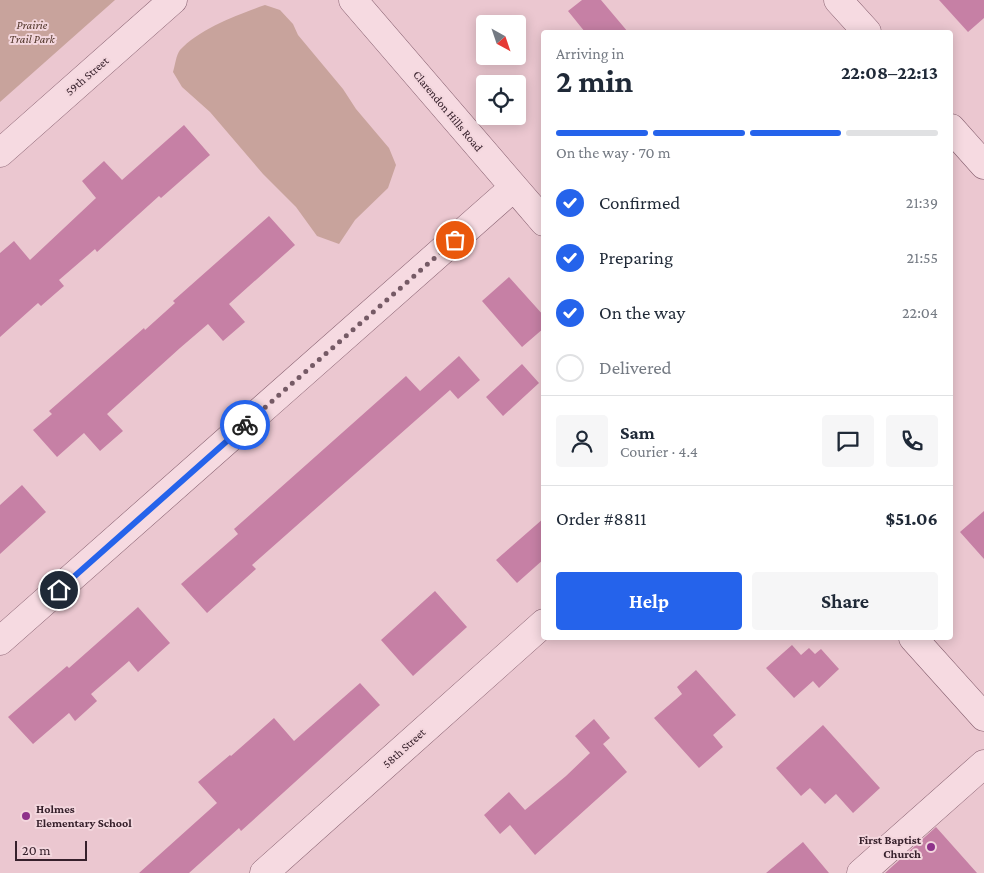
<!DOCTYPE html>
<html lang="en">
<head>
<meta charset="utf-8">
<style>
  body { margin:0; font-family:"Crimson Pro",serif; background:#f6f6f7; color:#1f2937; height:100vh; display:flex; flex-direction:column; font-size:19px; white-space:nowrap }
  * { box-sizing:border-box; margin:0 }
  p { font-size:16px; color:#747a83 }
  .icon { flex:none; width:28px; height:28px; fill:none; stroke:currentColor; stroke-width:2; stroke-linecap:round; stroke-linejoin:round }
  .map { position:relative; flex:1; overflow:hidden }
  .sheet { position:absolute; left:541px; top:30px; width:412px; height:610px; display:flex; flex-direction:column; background:#fff; border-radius:5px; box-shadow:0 2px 12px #0003 }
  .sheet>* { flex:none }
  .needle { width:32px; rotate:140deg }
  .buttons { position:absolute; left:476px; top:15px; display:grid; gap:10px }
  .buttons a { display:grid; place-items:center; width:50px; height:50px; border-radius:5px; background:#fff; box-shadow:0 2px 12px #0003; font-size:25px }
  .scale { position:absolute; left:15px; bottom:12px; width:72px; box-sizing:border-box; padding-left:5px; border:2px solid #36202b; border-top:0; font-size:14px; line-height:18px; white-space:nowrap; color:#36202b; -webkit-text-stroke:4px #f3d6dd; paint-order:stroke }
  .pin { position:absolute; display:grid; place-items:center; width:42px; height:42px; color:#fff; margin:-21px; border:2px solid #fff; border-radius:50%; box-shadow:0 1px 5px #0007 }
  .courier { position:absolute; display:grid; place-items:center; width:50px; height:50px; margin:-25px; border:4px solid #2563eb; border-radius:50%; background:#fff; color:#222; box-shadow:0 1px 6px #0007 }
  .headline em { font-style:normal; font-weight:700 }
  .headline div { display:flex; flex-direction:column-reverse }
  .headline { display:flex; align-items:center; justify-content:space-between; height:85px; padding:0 15px }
  h1 { font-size:32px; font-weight:700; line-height:38px }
  .bar { display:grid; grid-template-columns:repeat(4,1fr); gap:8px 5px; align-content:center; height:60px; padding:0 15px }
  .bar i { height:6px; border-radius:4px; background:#e0e1e3 }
  .bar .selected { background:#2563eb }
  .bar p { grid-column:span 4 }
  .line { display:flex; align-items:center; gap:12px; padding:0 15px; border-top:1px solid #e0e1e3 }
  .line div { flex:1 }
  .round { display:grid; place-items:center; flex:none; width:52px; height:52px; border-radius:5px; background:#f6f6f7 }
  ol { padding:0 15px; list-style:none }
  li { display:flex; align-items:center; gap:15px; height:55px }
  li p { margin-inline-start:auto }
  li .icon { padding:5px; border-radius:50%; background:#2563eb; color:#fff; stroke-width:4 }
  li:last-child { color:#747a83 }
  li i { width:28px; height:28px; border:2px solid #e0e1e3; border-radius:50% }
  .button { display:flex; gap:10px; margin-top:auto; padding:10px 15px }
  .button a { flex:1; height:58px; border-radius:5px; background:#2563eb; color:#fff; font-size:20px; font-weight:700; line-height:58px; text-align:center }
  .button a+a { background:#f6f6f7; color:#1f2937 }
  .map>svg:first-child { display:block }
  .green { fill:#c8a39c }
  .building { fill:#c680a5 }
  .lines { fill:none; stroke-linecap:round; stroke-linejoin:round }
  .minor-casing { stroke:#855e6e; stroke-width:29 }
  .minor { stroke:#f6dae1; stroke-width:28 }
  .done { stroke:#755a65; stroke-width:5; stroke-dasharray:0 9 }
  .route { stroke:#2563eb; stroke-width:6 }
  .poi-dot { fill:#8f338b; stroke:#f3d6dd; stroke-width:2 }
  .labels { text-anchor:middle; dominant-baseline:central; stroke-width:4; stroke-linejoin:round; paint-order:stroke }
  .park-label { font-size:12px; font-style:italic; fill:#513529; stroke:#f3d6dd }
  .street-label { font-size:12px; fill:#36202b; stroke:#f3d6dd }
  .poi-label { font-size:12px; font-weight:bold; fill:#36202b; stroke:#f3d6dd; text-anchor:start }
</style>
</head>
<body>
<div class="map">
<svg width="984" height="873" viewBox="0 0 984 873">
  <rect width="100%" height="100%" fill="#ebc7d0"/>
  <!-- green -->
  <path class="green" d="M 0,0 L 115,0 L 0,102 Z
    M 265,5 L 280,10 L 293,24 L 298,35 L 343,89 L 356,109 L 389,148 L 396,165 L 388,188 L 355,220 L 339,244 L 317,236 L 296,207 L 263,174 L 210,112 L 182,87 L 173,72 C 175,66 176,55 180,50 C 199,29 239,14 265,5 Z"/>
  <!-- building -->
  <path class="building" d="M 582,0 L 601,0 L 628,32 L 585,32 L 568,11 Z
    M 939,0 L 984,0 L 984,18 L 968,32 Z
    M 184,125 L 210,155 L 161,198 L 159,196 L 97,252 L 95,249 L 59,280 L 64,286 L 41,306 L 38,303 L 0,337 L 0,253 L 14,241 L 30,260 L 96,198 L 82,181 L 104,161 L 122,180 Z
    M 269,216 L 295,245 L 229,304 L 245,322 L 223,341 L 208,324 L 180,348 L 107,414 L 123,431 L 100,451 L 84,433 L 57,457 L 33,430 L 52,414 L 49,411 L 144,328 L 145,330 L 175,303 L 173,301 Z
    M 509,277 L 544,316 L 544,328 L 522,347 L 482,301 Z
    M 459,356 L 480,380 L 458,399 L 450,390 L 252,565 L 256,569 L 207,613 L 181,584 L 238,534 L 234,529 L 406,376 L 420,391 Z
    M 522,364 L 539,383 L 503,416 L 486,397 Z
    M 22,485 L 46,512 L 0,554 L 0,505 Z
    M 984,511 L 984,559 L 960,532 Z
    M 544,518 L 544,559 L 517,583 L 496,560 Z
    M 435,591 L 467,627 L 413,676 L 381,640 Z
    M 138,607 L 170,643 L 138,672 L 129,661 L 91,694 L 97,701 L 75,721 L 69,713 L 33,744 L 8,717 L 67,666 L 69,668 Z
    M 792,645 L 801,655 L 809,648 L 815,654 L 821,649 L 839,669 L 819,688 L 813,681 L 794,698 L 766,668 Z
    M 696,670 L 736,715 L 713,735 L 723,747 L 699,768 L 654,718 L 682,694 L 677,687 Z
    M 360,683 L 380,705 L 241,831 L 239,828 L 189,873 L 139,873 L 217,803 L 198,782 L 230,755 L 231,756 L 274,718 L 294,741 Z
    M 594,719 L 610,738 L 603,744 L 627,772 L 535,855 L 510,825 L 500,834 L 484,815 L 509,792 L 525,810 L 566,776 L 590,753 L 575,736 Z
    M 823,725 L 880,788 L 853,813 L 836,794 L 825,804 L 810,788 L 801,796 L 776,768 Z
    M 936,827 L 977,873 L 885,873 Z
    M 803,842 L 829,873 L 766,873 Z"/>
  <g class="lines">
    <!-- minor casing -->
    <g class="minor-casing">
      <path id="minor" d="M 353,0 L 544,222
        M 838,0 L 867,32
        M 951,128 L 984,165
        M 0,153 L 173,0
        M 913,638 L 984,717
        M 0,641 L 513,188
        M 264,873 L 544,623
        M 861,873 L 984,764"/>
    </g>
    <!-- minor -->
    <use href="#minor" class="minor"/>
  </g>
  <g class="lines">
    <!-- done -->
    <path class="done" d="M 245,425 L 455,240"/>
    <!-- route -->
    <path class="route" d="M 59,590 L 245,425"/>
  </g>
  <!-- markers -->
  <g class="poi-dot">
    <circle cx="26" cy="816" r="5"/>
    <circle cx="931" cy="847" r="5"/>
  </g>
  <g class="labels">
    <!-- park labels -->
    <g class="park-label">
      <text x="32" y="25">Prairie<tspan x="32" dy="14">Trail Park</tspan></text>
    </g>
    <!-- street labels -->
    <g class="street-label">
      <text transform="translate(87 76) rotate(-41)">59th Street</text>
      <text transform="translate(448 111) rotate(50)">Clarendon Hills Road</text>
      <text transform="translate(404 748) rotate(-42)">58th Street</text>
    </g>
    <!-- poi labels -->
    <g class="poi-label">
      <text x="36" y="809">Holmes<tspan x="36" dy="14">Elementary School</tspan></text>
      <text x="921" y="840" text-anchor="end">First Baptist<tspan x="921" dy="14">Church</tspan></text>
    </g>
  </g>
</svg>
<div class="buttons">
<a><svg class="needle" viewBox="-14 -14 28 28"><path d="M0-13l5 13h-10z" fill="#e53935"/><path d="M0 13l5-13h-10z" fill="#747a83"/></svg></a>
<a><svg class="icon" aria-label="locate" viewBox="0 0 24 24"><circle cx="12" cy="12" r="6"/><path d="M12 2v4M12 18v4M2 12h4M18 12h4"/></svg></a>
</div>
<div class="scale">20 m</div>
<div class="pin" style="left:455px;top:240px;background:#ea580c"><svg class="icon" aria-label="bag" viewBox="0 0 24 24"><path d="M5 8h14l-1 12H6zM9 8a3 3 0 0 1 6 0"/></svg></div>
<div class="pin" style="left:59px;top:590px;background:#1f2937"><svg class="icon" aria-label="home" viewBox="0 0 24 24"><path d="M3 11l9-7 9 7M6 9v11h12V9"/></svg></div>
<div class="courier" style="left:245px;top:425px"><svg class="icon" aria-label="bike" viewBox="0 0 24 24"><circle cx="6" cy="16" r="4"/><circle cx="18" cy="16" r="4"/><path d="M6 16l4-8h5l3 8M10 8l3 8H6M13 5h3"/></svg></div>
<section class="sheet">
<div class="headline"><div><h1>2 min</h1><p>Arriving in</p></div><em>22:08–22:13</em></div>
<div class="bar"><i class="selected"></i><i class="selected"></i><i class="selected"></i><i></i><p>On the way · 70 m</p></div>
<ol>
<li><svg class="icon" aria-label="check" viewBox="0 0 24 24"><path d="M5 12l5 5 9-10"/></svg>Confirmed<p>21:39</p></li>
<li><svg class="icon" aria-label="check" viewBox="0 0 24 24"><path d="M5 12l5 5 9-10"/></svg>Preparing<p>21:55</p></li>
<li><svg class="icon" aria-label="check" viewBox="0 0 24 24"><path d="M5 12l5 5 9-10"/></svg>On the way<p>22:04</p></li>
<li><i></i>Delivered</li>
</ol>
<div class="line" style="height:90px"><a class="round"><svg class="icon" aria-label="person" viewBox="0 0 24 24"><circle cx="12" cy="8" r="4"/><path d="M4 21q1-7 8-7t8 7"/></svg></a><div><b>Sam</b><p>Courier · 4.4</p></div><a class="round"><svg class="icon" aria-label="chat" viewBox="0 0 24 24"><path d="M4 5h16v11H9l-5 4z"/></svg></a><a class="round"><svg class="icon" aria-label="phone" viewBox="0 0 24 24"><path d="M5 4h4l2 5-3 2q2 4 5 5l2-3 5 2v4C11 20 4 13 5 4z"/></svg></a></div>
<div class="line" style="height:65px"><div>Order #8811</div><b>$51.06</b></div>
<div class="button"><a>Help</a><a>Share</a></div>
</section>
</div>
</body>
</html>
